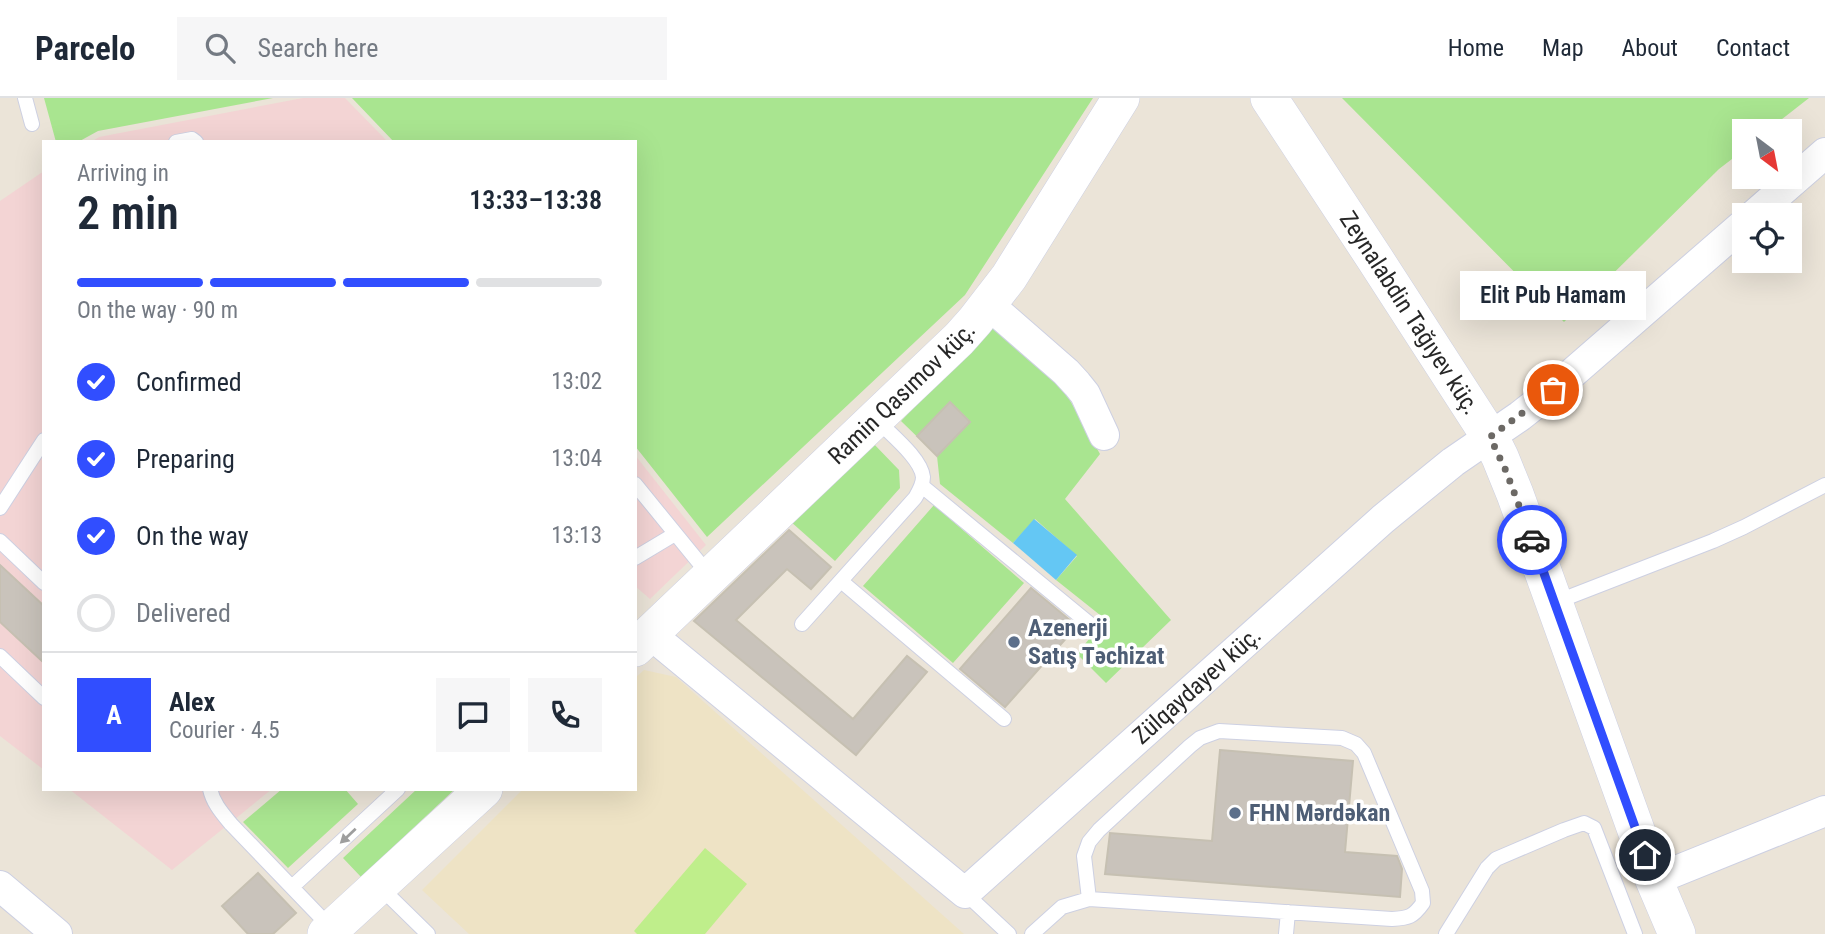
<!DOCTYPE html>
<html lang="en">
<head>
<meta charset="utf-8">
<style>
  body { margin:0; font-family:"Roboto Condensed",sans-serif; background:#f6f6f7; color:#1f2937; height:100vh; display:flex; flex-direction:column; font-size:26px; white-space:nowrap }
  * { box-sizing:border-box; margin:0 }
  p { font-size:23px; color:#747a83 }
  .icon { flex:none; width:38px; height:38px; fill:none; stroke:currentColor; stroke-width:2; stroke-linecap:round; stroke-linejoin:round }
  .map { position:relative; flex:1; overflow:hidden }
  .side { position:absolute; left:42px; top:42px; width:595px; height:651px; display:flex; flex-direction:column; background:#fff; border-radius:0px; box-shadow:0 7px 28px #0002 }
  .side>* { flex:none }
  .needle { width:46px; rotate:148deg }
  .tools { position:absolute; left:1732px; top:21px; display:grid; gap:14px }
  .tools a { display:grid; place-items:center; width:70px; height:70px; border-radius:0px; background:#fff; box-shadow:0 7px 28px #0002; font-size:35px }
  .pin { position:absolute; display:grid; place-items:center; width:60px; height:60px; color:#fff; margin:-30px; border:4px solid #fff; border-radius:50%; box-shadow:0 2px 7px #0007 }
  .courier { position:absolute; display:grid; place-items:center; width:70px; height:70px; margin:-35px; border:5px solid #314eff; border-radius:50%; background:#fff; color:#222; box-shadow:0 2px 9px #0007 }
  .bubble { position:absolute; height:49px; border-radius:0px; background:#fff; box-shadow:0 7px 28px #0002; font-size:23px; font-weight:600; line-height:49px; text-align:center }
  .headline em { font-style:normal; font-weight:600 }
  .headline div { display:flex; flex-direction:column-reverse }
  .headline { display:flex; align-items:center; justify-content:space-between; height:119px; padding:0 35px }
  h1 { font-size:46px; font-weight:600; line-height:52px }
  .bar { display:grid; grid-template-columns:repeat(4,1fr); gap:10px 7px; align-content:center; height:84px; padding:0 35px }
  .bar i { height:9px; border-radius:5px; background:#e0e1e3 }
  .bar .selected { background:#314eff }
  .bar p { grid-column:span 4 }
  .line { display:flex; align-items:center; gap:18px; padding:0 35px; border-top:2px solid #e0e1e3 }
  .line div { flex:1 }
  .round { display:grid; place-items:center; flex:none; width:74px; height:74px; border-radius:0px; background:#f6f6f7 }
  ol { padding:0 35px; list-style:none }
  li { display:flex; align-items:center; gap:21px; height:77px }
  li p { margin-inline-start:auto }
  li .icon { padding:7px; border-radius:50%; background:#314eff; color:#fff; stroke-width:4 }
  li:last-child { color:#747a83 }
  li i { width:38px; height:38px; border:4px solid #e0e1e3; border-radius:50% }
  header { display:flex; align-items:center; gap:42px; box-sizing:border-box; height:98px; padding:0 35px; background:#fff; border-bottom:2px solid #e0e1e3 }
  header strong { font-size:33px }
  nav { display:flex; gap:38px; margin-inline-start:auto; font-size:24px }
  .search { width:490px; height:63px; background:#f6f6f7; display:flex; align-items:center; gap:18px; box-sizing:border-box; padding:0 24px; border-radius:0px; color:#747a83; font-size:26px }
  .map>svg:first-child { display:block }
  .education { fill:#eee3c5 }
  .medical { fill:#f3d4d4 }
  .green { fill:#a9e590 }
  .pitch { fill:#bfee8b }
  .water { fill:#64c7f4 }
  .building { fill:#c9c3bb; stroke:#c6c0b2; stroke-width:2 }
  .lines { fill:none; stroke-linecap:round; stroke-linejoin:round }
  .service-casing { stroke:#cdd0e2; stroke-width:16 }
  .minor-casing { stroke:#cdd0e2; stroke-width:32 }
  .tertiary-casing { stroke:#cdd0e2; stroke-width:38 }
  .service { stroke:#fff; stroke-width:14 }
  .minor { stroke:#fff; stroke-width:30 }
  .tertiary { stroke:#fff; stroke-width:37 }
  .oneway { fill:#9e9e9e }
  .done { stroke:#6c6965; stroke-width:7; stroke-dasharray:0 12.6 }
  .route { stroke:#314eff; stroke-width:9 }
  .service-dot { fill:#5c6f8a; stroke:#fff; stroke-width:2.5 }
  .labels { text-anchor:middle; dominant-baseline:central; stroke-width:7; stroke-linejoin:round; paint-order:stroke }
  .street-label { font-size:24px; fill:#272727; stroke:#fff }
  .service-label { font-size:24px; font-weight:bold; fill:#4e5e75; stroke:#fff; text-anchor:start }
</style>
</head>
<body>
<header>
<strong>Parcelo</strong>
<div class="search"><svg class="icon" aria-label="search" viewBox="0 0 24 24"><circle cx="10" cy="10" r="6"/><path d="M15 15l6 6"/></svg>Search here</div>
<nav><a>Home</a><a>Map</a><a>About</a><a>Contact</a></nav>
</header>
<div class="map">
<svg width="1825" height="836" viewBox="0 0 1825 836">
  <rect width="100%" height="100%" fill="#ebe4d8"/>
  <!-- education -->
  <path class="education" d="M 644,572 L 676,579 L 964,836 L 469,836 L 422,792 L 523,691 L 635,691 L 635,580 Z"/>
  <!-- medical -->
  <path class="medical" d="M 303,0 L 345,0 L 388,44 L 91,44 L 99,39 Z
    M 44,73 L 44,672 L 0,638 L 0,103 Z
    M 635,357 L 706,447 L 650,501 L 635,488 Z
    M 69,691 L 272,691 L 172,772 Z"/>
  <!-- green -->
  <path class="green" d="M 44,0 L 273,0 L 98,33 L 78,44 L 56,44 Z
    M 352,0 L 1093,0 L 965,197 L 707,439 L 635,348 L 635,44 L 394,44 Z
    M 1342,0 L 1809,0 L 1767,33 L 1745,33 L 1745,51 L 1719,71 L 1564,224 Z
    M 992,227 L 1062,288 L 1100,356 L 1065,401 L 1171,522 L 1106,585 L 1077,556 L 1105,521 L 1056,482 L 1077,458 L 1035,421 L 1013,445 L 940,386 L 937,358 L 901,323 Z
    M 872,344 L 899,372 L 900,390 L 835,463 L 790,423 Z
    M 934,407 L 1024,485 L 953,565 L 863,488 Z
    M 282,691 L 345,691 L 358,706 L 288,770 L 243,724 Z
    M 417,691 L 455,691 L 361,779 L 343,760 Z"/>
  <!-- pitch -->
  <path class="pitch" d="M 705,750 L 747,786 L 705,836 L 637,836 L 634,833 Z"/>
  <!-- water -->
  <path class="water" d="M 1034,421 L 1077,457 L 1056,482 L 1013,445 Z"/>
  <!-- building -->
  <path class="building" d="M 950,304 L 970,324 L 937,358 L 917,338 Z
    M 789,432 L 831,469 L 811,491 L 787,471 L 736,522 L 853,621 L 907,558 L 927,574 L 856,657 L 694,523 Z
    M 0,467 L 44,508 L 44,565 L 0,524 Z
    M 1031,490 L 1077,528 L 1005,609 L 960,571 Z
    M 1220,652 L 1353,663 L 1345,754 L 1397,758 L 1402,771 L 1400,799 L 1105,776 L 1110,735 L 1212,743 Z
    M 258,775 L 296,815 L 273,836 L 248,836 L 222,808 Z"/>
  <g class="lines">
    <!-- service casing -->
    <g class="service-casing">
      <path id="service" d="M 25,0 L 32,26
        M 176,44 L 192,41 L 196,44
        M 635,386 L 710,478
        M 922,388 L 1091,527
        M 0,410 L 44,342
        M 0,443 L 44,485
        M 635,460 L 675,436
        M 841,483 L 1004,621
        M 1556,504 L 1713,443 L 1744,429 L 1825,387
        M 802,526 L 915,400 C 919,393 923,387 923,379 C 921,360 890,336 877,322
        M 0,558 L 44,600
        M 210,691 C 213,705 222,715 231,726 L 332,831
        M 292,789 L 398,691
        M 380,789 L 428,836
        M 965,795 L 1009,836
        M 1032,836 L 1062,809 L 1089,801 L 1392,821 C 1409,820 1413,819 1423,805 L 1422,793 L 1364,655 L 1356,646 L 1342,640 L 1219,633 L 1200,640 L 1190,648 L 1099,732 L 1089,744 L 1084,758 L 1089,801
        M 1286,836 L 1288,814
        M 1446,836 L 1487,770 L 1496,761 L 1564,732 L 1584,725 L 1594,730 L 1635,836"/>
    </g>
    <!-- minor casing -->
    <g class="minor-casing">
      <g id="minor">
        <path d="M 1754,117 L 1825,55"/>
        <path d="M 988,206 L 1066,274 L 1077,286 L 1085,296 L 1104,337"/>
        <path id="s1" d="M 650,536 L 965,795 L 1383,421 L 1453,364 L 1520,318 L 1553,292 L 1745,125"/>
        <path d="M 1654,782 L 1825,713"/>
        <path d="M 0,788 L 57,836"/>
      </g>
    </g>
    <!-- tertiary casing -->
    <g class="tertiary-casing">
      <g id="tertiary">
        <path id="s2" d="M 1269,0 L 1375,161 L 1490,339 L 1500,359 L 1515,396 L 1654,782 L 1677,836"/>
        <path id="s3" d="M 635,550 L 959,241 L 975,223 L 1009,179 L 1121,0"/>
        <path d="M 326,836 L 484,691"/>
      </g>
    </g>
    <!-- service -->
    <use href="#service" class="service"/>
    <!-- minor -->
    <use href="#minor" class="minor"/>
    <!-- tertiary -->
    <use href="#tertiary" class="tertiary"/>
  </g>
  <!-- one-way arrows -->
  <defs><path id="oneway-solid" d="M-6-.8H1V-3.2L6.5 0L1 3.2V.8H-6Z" transform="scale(1.75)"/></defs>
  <use class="oneway" href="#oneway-solid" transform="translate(348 738) rotate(137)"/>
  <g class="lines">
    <!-- done -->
    <path class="done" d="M 1532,442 L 1506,373 L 1490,339 L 1553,292"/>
    <!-- route -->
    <path class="route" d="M 1532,442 L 1645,757"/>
  </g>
  <!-- markers -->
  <g class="service-dot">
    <circle cx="1014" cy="544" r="7"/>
    <circle cx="1235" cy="715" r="7"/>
  </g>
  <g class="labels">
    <!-- street labels -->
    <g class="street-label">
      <text stroke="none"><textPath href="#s2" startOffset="257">Zeynalabdin Tağıyev küç.</textPath></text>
      <text stroke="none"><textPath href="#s3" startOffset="369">Ramin Qasımov küç.</textPath></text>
      <text stroke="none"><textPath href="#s1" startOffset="719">Zülqaydayev küç.</textPath></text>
    </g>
    <!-- service labels -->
    <g class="service-label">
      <text x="1028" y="530">Azenerji<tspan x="1028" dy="28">Satış Təchizat</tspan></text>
      <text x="1249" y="715">FHN Mərdəkan</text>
    </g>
  </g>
</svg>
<div class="tools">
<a><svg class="needle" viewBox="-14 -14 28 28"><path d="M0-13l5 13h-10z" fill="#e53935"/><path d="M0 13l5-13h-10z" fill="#747a83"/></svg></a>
<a><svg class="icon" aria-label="locate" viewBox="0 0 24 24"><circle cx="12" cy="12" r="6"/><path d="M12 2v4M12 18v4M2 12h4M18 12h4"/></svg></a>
</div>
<div class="pin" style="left:1553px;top:292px;background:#ea580c"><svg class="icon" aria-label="bag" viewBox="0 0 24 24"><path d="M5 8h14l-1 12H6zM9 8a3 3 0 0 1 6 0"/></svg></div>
<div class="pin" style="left:1645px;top:757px;background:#1f2937"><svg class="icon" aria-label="home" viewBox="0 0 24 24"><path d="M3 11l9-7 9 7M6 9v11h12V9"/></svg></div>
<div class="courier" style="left:1532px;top:442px"><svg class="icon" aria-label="car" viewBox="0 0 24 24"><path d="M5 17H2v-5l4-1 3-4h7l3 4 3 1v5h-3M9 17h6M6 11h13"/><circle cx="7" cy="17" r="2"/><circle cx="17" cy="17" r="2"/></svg></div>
<div class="bubble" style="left:1460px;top:173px;width:186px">Elit Pub Hamam</div>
<section class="side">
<div class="headline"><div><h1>2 min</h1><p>Arriving in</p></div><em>13:33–13:38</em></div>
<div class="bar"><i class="selected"></i><i class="selected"></i><i class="selected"></i><i></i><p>On the way · 90 m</p></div>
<ol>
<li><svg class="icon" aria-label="check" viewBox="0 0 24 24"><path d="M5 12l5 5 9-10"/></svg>Confirmed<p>13:02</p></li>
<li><svg class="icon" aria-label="check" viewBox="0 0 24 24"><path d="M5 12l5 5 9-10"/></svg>Preparing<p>13:04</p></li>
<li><svg class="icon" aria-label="check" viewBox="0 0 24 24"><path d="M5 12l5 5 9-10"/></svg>On the way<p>13:13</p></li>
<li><i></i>Delivered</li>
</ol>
<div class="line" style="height:126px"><b class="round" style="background:#314eff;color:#fff">A</b><div><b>Alex</b><p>Courier · 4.5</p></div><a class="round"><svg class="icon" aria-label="chat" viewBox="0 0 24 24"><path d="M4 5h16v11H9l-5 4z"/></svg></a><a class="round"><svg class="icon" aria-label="phone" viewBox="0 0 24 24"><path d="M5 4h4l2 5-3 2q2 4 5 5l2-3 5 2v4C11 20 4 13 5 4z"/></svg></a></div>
</section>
</div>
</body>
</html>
